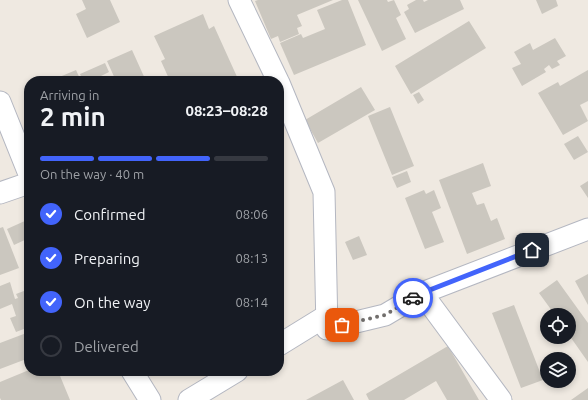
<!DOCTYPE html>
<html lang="en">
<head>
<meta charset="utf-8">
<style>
  body { margin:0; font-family:Ubuntu,sans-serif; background:#20242c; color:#f1f3f6; height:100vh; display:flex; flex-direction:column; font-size:15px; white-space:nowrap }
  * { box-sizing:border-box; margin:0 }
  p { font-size:13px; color:#9ea1a6 }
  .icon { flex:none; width:22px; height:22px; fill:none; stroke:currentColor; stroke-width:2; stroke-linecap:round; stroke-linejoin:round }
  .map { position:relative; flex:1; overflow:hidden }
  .panel { position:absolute; left:24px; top:76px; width:260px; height:300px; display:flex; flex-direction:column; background:#171b24; border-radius:16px; box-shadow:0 2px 6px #0003 }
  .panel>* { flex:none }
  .buttons { position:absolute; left:540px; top:308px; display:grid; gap:8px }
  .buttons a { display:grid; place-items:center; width:36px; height:36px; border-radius:50%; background:#171b24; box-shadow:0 2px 6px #0003; font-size:20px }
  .pin { position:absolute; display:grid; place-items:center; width:34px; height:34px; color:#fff; margin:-17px; border-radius:8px; box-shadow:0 2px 6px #0006 }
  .courier { position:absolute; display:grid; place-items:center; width:40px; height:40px; margin:-20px; border:3px solid #4264fb; border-radius:50%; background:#fff; color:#222; box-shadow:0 1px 5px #0007 }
  .overview em { font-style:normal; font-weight:700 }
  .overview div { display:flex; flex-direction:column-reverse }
  .overview { display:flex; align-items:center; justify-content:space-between; height:68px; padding:0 16px }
  h1 { font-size:26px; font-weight:700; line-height:30px }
  .bar { display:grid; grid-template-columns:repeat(4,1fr); gap:6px 4px; align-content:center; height:48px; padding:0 16px }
  .bar i { height:5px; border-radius:3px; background:#363941 }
  .bar .on { background:#4264fb }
  .bar p { grid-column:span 4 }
  ol { padding:0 16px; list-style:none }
  li { display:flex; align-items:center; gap:12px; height:44px }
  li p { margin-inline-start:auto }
  li .icon { padding:4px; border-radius:50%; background:#4264fb; color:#fff; stroke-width:4 }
  li:last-child { color:#9ea1a6 }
  li i { width:22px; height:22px; border:2px solid #363941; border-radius:50% }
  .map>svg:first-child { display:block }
  .building { fill:#cbc7bf }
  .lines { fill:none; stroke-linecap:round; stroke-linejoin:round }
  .minor-casing { stroke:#b4b7c1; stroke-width:23 }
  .minor { stroke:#fff; stroke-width:21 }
  .done { stroke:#726f6d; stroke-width:4; stroke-dasharray:0 7.2 }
  .route { stroke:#4264fb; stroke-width:5 }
</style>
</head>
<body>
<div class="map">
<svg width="588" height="400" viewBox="0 0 588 400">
  <rect width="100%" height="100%" fill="#efe9e1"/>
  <!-- building -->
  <path class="building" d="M 82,0 L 110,0 L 120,22 L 87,38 L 76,14 L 86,9 Z
    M 258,0 L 333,0 L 297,15 L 302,26 L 297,28 L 299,34 L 280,42 L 278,36 L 271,39 L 255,1 Z
    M 342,0 L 348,0 L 366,45 L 294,75 L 280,43 L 301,34 L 303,38 L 325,29 L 317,10 Z
    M 358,0 L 387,0 L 388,2 L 394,0 L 401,15 L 396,18 L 406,39 L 382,51 Z
    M 416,0 L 423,0 L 424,2 L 428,0 L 460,0 L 464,9 L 415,33 L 404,12 L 409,9 L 407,5 Z
    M 536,0 L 556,0 L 558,6 L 542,14 Z
    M 203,14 L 209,29 L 214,26 L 238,79 L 234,81 L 170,81 L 161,61 L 165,59 L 154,36 Z
    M 469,21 L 486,48 L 411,94 L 395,66 Z
    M 555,38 L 566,56 L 557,61 L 560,65 L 552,69 L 549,65 L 544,69 L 546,72 L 522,86 L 512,68 L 521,64 L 514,52 L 530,43 L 533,50 Z
    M 132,50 L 146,81 L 116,81 L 107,61 Z
    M 105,63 L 109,72 L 95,79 L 95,81 L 83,81 L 80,74 Z
    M 76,70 L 81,81 L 50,81 Z
    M 588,70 L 588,101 L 580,105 L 588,121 L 563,135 L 538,93 L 558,82 L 560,86 Z
    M 361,87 L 375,110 L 318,143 L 305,120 Z
    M 419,92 L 424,100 L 418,104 L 413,95 Z
    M 390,107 L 414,166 L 392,175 L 368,116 Z
    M 578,136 L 588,152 L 574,160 L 564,144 Z
    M 483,163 L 491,186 L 472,193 L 477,205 L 484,203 L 491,221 L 497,218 L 505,239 L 467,254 L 439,180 Z
    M 407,171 L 411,182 L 397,188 L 392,177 Z
    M 588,181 L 588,198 L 580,186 Z
    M 424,190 L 426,194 L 434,190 L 441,208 L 432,212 L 444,242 L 425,249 L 405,198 Z
    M 27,220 L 29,223 L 29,238 L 14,245 L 7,229 Z
    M 3,227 L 19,268 L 0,275 L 0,228 Z
    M 359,236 L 367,255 L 353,260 L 345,242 Z
    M 588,274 L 588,305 L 575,281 Z
    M 557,280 L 588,323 L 588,362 L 569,335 L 569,315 L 555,315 L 539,293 Z
    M 10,282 L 15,299 L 18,298 L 16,294 L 29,289 L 29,327 L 16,332 L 10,318 L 16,316 L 12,304 L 0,309 L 0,286 Z
    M 514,305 L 543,380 L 521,388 L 492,313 Z
    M 29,332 L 29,358 L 0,369 L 0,343 Z
    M 448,346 L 479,400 L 447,400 L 436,381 L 404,400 L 369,400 L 366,394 Z
    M 29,370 L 29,371 L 58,371 L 70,400 L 1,400 L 0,398 L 0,382 Z
    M 343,380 L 354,400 L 306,400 Z
    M 588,388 L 588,400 L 571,400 Z"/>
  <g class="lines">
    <!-- minor casing -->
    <g class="minor-casing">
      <path id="minor" d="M 239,0 L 278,81
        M 279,83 L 324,192 L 327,329
        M 0,102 L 29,174
        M 0,193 L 29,183
        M 422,293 L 501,400
        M 279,345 L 326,316 L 327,329 L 385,315 L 422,293 L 588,229
        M 132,371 L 150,400
        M 189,400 L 237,371"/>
    </g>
    <!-- minor -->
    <use href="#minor" class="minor"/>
  </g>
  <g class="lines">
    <!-- done -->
    <path class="done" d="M 342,325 L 385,315 L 413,298"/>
    <!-- route -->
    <path class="route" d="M 413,298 L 422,293 L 532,250"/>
  </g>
</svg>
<div class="buttons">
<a><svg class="icon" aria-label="locate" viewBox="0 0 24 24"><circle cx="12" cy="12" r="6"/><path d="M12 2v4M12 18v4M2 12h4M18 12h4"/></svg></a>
<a><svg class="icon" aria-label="layers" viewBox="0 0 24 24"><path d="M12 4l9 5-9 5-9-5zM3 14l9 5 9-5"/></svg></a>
</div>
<div class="pin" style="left:342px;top:325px;background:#ea580c"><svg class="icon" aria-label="bag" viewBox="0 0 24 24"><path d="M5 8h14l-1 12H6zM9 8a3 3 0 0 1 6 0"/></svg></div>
<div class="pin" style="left:532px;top:250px;background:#1f2937"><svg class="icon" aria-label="home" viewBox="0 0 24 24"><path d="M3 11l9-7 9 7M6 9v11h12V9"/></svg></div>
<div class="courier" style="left:413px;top:298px"><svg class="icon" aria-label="car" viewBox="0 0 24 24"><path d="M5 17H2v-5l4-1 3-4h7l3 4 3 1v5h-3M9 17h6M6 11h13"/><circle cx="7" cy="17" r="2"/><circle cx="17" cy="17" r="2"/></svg></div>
<section class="panel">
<div class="overview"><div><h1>2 min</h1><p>Arriving in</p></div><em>08:23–08:28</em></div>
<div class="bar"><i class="on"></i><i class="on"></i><i class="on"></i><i></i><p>On the way · 40 m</p></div>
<ol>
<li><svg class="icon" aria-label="check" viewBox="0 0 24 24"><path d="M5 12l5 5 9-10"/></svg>Confirmed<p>08:06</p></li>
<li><svg class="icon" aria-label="check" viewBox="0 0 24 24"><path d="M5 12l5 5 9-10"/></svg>Preparing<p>08:13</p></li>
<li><svg class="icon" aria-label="check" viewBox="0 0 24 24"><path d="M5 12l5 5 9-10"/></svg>On the way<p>08:14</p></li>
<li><i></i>Delivered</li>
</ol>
</section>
</div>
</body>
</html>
